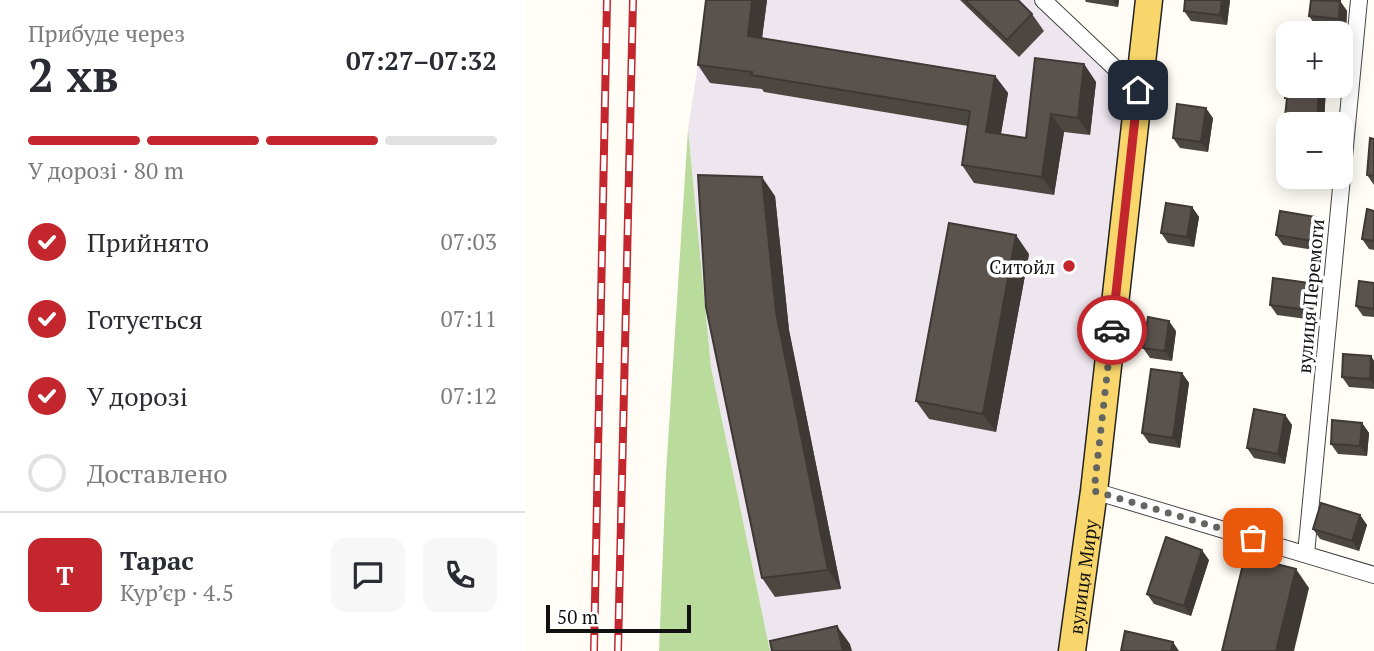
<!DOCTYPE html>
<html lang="uk">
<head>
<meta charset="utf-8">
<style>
  body { margin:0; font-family:"PT Serif",serif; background:#f7f7f7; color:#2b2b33; height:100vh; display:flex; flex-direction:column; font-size:26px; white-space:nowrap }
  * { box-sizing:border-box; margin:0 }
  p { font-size:23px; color:#7c7c81 }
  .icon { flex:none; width:38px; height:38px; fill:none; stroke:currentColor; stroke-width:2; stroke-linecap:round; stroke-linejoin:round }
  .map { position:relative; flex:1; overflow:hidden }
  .side { display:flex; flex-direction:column; background:#fff; width:525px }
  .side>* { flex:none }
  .buttons { position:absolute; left:751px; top:21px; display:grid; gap:14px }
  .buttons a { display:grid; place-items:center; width:77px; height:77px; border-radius:14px; background:#fff; box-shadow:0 4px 18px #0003; font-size:35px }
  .scale { position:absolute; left:21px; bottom:18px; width:145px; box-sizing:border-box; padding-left:7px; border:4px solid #111; border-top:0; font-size:19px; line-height:24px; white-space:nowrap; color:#111; -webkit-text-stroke:5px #fff; paint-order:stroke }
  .pin { position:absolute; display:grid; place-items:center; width:60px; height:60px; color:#fff; margin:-30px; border-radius:14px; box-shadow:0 4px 10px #0006 }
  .courier { position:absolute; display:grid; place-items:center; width:70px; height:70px; margin:-35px; border:5px solid #c4262e; border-radius:50%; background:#fff; color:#222; box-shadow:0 2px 9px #0007 }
  .head em { font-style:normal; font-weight:700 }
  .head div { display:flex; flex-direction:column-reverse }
  .head { display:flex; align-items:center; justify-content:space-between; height:119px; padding:0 28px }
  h1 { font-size:46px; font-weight:700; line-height:52px }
  .bar { display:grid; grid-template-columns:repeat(4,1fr); gap:10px 7px; align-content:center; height:84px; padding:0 28px }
  .bar i { height:9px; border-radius:5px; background:#e1e1e2 }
  .bar .selected { background:#c4262e }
  .bar p { grid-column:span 4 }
  .line { display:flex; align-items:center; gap:18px; padding:0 28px; border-top:2px solid #e1e1e2 }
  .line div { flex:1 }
  .round { display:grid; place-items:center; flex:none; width:74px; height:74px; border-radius:14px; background:#f7f7f7 }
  ol { padding:0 28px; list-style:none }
  li { display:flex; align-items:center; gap:21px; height:77px }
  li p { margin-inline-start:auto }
  li .icon { padding:7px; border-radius:50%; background:#c4262e; color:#fff; stroke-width:4 }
  li:last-child { color:#7c7c81 }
  li i { width:38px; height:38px; border:4px solid #e1e1e2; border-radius:50% }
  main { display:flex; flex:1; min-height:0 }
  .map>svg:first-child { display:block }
  .industrial { fill:#eee6ef }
  .forest { fill:#b9dc9c }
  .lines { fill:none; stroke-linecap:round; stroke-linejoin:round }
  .street-casing { stroke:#444; stroke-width:18 }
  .primary-casing { stroke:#222; stroke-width:29 }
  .street { stroke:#fff; stroke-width:16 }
  .primary { stroke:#f9d66b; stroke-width:26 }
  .rail-casing { stroke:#c4262e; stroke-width:8 }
  .rail { stroke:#fff; stroke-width:5; stroke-dasharray:16; stroke-linecap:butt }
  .wall { fill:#4d4742 }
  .shaded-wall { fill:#3f3936 }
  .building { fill:#5a524d; stroke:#3f3936; stroke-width:2 }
  .done { stroke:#646461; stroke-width:7; stroke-dasharray:0 12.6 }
  .route { stroke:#c4262e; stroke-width:9 }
  .poi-dot { fill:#c4262e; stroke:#fff; stroke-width:2.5 }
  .labels { text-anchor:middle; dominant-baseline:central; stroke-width:7; stroke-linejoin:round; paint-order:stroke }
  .poi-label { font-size:19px; fill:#111; stroke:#fff; text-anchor:end }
  .street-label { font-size:19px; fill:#111; stroke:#fff }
</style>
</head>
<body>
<main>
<section class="side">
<div class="head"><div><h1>2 хв</h1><p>Прибуде через</p></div><em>07:27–07:32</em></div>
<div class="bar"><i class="selected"></i><i class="selected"></i><i class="selected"></i><i></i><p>У дорозі · 80 m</p></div>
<ol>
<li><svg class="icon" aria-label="check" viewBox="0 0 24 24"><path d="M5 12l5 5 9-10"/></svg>Прийнято<p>07:03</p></li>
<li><svg class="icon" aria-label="check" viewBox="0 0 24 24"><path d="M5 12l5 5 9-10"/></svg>Готується<p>07:11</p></li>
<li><svg class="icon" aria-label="check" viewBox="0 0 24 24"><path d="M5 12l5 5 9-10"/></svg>У дорозі<p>07:12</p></li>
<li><i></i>Доставлено</li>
</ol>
<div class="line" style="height:126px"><b class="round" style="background:#c4262e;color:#fff">Т</b><div><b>Тарас</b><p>Кур’єр · 4.5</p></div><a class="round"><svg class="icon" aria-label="chat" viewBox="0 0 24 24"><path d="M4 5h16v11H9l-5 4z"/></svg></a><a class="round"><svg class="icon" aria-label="phone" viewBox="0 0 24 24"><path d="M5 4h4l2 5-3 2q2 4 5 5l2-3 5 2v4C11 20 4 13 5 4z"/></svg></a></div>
</section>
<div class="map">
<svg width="849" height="651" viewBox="0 0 849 651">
  <rect width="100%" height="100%" fill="#fffdf5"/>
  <!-- industrial -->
  <path class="industrial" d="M 183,0 L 518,0 L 613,90 L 547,651 L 245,651 L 186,367 L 163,129 Z"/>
  <!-- forest -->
  <path class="forest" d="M 163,129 L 186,367 L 245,651 L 134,651 L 141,473 Z"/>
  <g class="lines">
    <!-- street casing -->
    <g class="street-casing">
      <path id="street" d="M 518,0 L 613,90
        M 569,491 L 849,575
        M 781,554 L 834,0"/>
    </g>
    <!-- primary casing -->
    <g class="primary-casing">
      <g id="primary">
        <path id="s1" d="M 547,651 L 569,491 L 624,0"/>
      </g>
    </g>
    <!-- street -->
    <use href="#street" class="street"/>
    <!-- primary -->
    <use href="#primary" class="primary"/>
    <!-- rail casing -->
    <g class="rail-casing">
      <path id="rail" d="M 69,651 L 82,0
        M 93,651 L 108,0"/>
    </g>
    <!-- rail -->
    <use href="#rail" class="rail"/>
  </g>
  <!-- wall -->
  <path class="wall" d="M 181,0 L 242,0 L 237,38 L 470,76 L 483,93 L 476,134 L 501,138 L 559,64 L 571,82 L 565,135 L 539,132 L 529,195 L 449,183 L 437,165 L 443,126 L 239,92 L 237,89 L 185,83 L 173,65 Z
    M 435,0 L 493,0 L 507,14 L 519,31 L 494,57 Z
    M 560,0 L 594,0 L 593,7 L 561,2 Z
    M 660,0 L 705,0 L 702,25 L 666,21 L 659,11 Z
    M 815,1 L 822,11 L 821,29 L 791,26 L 784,16 Z
    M 801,86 L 799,124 L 763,124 L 763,155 L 757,145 L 762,100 L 760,98 Z
    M 688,118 L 683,152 L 655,148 L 648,138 Z
    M 849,139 L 849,185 L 842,175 Z
    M 250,196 L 264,330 L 316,589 L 250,597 L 237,578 Z
    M 667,207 L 674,217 L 669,247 L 643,243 L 636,233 Z
    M 849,211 L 849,250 L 844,249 L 837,239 Z
    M 798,227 L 795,251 L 758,245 L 751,235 Z
    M 504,254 L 471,432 L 404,419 L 391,401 Z
    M 849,283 L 849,317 L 838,316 L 831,306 Z
    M 792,293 L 789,320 L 752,315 L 745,305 Z
    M 651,331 L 647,361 L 625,358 L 618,348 Z
    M 846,356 L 849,361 L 849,389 L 824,387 L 817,377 Z
    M 657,373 L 664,383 L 655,448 L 624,443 L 617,433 Z
    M 760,415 L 767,425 L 760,464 L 729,458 L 722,448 Z
    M 837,423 L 844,433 L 842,456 L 813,454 L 806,444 Z
    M 835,515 L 842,525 L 834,551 L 795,539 L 788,529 Z
    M 684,560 L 666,616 L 629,604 L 622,594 Z"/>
  <!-- shaded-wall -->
  <path class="shaded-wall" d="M 227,0 L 242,0 L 235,53 L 223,36 Z
    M 588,0 L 594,0 L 593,7 Z
    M 697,0 L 705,0 L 702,25 L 695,15 Z
    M 815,1 L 822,11 L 821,29 L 814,19 Z
    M 559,64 L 571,82 L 565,135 L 553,118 Z
    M 470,76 L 483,93 L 473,150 L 461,132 Z
    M 794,86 L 801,86 L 799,124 L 792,124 Z
    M 681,108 L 688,118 L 683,152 L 676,142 Z
    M 526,114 L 539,132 L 529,195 L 517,177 Z
    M 237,177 L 250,196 L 264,330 L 316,589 L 303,570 L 251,312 Z
    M 667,207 L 674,217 L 669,247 L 662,237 Z
    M 791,217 L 798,227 L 795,251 L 788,241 Z
    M 491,235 L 504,254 L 471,432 L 458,414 Z
    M 785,283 L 792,293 L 789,320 L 782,310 Z
    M 644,321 L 651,331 L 647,361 L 640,351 Z
    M 846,356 L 849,361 L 849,385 L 845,379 Z
    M 657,373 L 664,383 L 655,448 L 648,438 Z
    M 760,415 L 767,425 L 760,464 L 753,454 Z
    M 837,423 L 844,433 L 842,456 L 835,446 Z
    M 835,515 L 842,525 L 834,551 L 827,541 Z
    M 677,550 L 684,560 L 666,616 L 659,606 Z
    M 771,569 L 784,588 L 769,651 L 751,651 Z
    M 312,626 L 325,644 L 327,651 L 318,651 Z
    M 648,642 L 654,651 L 646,651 Z"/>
  <!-- building -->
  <path class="building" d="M 181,0 L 227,0 L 223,36 L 470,76 L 461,132 L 501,138 L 510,58 L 559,64 L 553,118 L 526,114 L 517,177 L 437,165 L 445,111 L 226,75 L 227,72 L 173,65 Z
    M 440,0 L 493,0 L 507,14 L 482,40 Z
    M 660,0 L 697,0 L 695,15 L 659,11 Z
    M 786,0 L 815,1 L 814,19 L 784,16 Z
    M 760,72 L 763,72 L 763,86 L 794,86 L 792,124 L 763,124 L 763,146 L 757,145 L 762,98 L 760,98 Z
    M 652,104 L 681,108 L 676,142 L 648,138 Z
    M 845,138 L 849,139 L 849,176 L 842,175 Z
    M 173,175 L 237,177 L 251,312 L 303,570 L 237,578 L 181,307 Z
    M 641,203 L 667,207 L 662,237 L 636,233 Z
    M 842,209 L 849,211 L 849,241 L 837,239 Z
    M 755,211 L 791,217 L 788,241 L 751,235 Z
    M 424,223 L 491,235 L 458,414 L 391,401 Z
    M 748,278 L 785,283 L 782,310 L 745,305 Z
    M 834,281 L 849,283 L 849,309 L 831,306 Z
    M 623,317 L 644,321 L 640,351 L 618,348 Z
    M 818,354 L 846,356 L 845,379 L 817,377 Z
    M 626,369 L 657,373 L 648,438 L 617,433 Z
    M 729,409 L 760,415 L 753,454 L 722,448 Z
    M 807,420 L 837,423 L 835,446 L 806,444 Z
    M 796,503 L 835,515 L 827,541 L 788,529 Z
    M 641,537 L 677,550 L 659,606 L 622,594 Z
    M 720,556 L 771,569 L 751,651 L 697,651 Z
    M 312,626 L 318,651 L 247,651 L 245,641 Z
    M 600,631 L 648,642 L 646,651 L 596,651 Z"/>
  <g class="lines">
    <!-- done -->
    <path class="done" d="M 587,330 L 569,491 L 728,538"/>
    <!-- route -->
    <path class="route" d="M 587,330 L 613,90"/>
  </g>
  <!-- markers -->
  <circle class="poi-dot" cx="544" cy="266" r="7"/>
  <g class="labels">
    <!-- poi labels -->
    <g class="poi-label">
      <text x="530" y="266">Ситойл</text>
    </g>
    <!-- street labels -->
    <g class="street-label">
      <text transform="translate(785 296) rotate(-85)">вулиця Перемоги</text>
      <text stroke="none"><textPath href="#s1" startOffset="75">вулиця Миру</textPath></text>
    </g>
  </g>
</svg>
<div class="buttons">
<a>+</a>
<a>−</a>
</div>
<div class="scale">50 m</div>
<div class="pin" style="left:728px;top:538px;background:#ea580c"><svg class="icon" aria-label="bag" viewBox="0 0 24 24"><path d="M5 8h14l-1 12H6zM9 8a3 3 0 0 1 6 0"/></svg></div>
<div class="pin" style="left:613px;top:90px;background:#1f2937"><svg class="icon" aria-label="home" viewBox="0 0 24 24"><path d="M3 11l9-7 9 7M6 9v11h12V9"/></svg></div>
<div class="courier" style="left:587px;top:330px"><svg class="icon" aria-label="car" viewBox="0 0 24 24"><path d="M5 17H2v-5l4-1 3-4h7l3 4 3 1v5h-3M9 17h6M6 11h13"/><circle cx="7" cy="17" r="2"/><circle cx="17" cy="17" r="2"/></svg></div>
</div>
</main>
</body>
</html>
